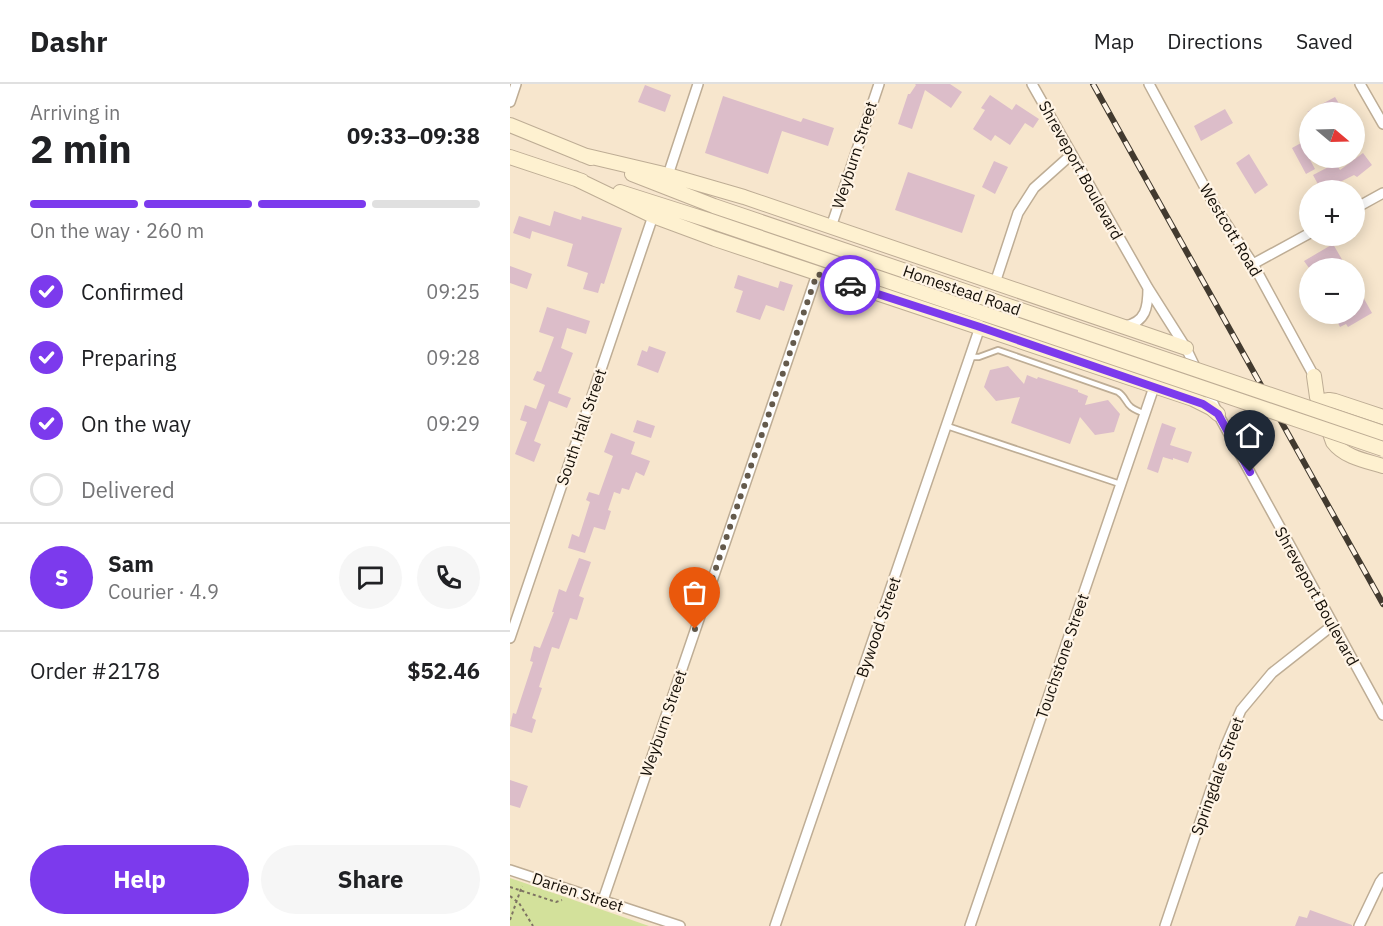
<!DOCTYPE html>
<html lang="en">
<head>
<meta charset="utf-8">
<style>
  body { margin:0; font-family:"IBM Plex Sans",sans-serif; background:#f6f6f6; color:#202124; height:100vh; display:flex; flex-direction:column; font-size:22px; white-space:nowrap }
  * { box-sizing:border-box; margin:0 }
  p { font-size:20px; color:#757577 }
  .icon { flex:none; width:33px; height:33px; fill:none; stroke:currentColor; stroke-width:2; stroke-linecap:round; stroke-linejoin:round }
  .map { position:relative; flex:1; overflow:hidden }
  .details { display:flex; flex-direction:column; background:#fff; width:510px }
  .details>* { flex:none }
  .needle { width:39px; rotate:109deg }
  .fabs { position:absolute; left:789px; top:18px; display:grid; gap:12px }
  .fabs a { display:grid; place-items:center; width:66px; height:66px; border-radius:50%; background:#fff; box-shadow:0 3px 15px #0003; font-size:30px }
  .pin { position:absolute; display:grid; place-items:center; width:51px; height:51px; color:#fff; margin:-62px -26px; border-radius:50% 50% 50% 0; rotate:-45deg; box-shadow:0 0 6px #0007 }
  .pin .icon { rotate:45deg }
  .courier { position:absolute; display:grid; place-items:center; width:60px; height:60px; margin:-30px; border:4px solid #7c3aed; border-radius:50%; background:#fff; color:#222; box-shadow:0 2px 8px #0007 }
  .headline em { font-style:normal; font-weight:700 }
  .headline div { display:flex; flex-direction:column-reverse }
  .headline { display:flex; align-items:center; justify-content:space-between; height:102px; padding:0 30px }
  h1 { font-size:39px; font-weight:700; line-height:45px }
  .bar { display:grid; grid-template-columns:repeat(4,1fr); gap:9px 6px; align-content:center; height:72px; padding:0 30px }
  .bar i { height:8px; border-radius:4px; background:#e0e0e0 }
  .bar .selected { background:#7c3aed }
  .bar p { grid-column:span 4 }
  .line { display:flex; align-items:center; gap:15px; padding:0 30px; border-top:2px solid #e0e0e0 }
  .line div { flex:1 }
  .round { display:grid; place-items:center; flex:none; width:63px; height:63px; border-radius:32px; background:#f6f6f6 }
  ol { padding:0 30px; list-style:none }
  li { display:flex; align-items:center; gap:18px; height:66px }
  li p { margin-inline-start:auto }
  li .icon { padding:6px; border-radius:50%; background:#7c3aed; color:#fff; stroke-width:4 }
  li:last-child { color:#757577 }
  li i { width:33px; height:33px; border:3px solid #e0e0e0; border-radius:50% }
  .cta { display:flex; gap:12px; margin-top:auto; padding:12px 30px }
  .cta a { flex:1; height:69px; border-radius:36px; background:#7c3aed; color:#fff; font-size:24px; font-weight:700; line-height:69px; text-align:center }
  .cta a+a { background:#f6f6f6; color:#202124 }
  header { display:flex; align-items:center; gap:36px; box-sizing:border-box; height:84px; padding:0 30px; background:#fff; border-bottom:2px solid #e0e0e0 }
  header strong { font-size:28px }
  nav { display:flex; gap:33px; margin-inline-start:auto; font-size:21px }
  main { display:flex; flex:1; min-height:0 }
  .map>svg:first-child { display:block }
  .green { fill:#d3e19b }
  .building { fill:#dcbdc9 }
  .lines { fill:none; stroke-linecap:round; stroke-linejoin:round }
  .service-casing { stroke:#bead95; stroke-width:8 }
  .minor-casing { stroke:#bead95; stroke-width:12 }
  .secondary-casing { stroke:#bead95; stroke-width:16 }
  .path { stroke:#7e7363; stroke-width:2; stroke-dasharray:3 3; stroke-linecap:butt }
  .service { stroke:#fff; stroke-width:4.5 }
  .minor { stroke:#fff; stroke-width:9 }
  .secondary { stroke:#fef1d0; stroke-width:14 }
  .rail-casing { stroke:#423a2f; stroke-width:6 }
  .rail { stroke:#fff4e5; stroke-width:4; stroke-dasharray:11; stroke-linecap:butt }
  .secondary-bridge-casing { stroke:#bead95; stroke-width:16; stroke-linecap:butt }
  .secondary-bridge { stroke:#fef1d0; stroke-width:14 }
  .done { stroke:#645a4c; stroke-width:6; stroke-dasharray:0 10.8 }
  .route { stroke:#7c3aed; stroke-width:8 }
  .labels { text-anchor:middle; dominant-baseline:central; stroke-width:4.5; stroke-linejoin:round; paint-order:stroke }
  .street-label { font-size:16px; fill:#150f07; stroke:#fff4e5 }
</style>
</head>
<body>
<header>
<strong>Dashr</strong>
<nav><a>Map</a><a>Directions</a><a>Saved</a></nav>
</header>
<main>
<section class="details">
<div class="headline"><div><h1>2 min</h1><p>Arriving in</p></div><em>09:33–09:38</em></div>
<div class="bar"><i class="selected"></i><i class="selected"></i><i class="selected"></i><i></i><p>On the way · 260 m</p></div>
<ol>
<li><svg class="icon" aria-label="check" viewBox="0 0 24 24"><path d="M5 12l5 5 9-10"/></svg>Confirmed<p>09:25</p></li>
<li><svg class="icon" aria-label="check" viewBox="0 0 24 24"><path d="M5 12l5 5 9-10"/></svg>Preparing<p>09:28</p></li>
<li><svg class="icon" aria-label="check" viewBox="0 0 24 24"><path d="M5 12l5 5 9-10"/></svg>On the way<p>09:29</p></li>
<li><i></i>Delivered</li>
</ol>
<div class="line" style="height:108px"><b class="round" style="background:#7c3aed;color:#fff">S</b><div><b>Sam</b><p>Courier · 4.9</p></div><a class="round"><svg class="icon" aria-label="chat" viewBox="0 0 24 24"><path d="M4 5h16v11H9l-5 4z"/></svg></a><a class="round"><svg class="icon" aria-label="phone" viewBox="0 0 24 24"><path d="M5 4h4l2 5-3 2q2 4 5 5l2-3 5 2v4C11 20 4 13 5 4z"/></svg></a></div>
<div class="line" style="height:78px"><div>Order #2178</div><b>$52.46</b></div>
<div class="cta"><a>Help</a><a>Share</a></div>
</section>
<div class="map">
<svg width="873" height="842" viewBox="0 0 873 842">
  <rect width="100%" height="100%" fill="#f7e6cd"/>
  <!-- green -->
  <path class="green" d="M 0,794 L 139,842 L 0,842 Z"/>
  <!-- building -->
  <path class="building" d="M 405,0 L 440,0 L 452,8 L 441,24 L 415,6 L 402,45 L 388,40 L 398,10 L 400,10 L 406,1 Z
    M 135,1 L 161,11 L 155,28 L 128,18 Z
    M 480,11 L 502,26 L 506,20 L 529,35 L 523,44 L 515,39 L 500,61 L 485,51 L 481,57 L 463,45 L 475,26 L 471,24 Z
    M 213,12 L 291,38 L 293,34 L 324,44 L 318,62 L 272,47 L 258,90 L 195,69 Z
    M 825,13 L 834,28 L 797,28 Z
    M 715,25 L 723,39 L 691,57 L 684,42 Z
    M 791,59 L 805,85 L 796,90 L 782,64 Z
    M 853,69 L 862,81 L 847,93 L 844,91 L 814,106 L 811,106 L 803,91 L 826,79 L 830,86 Z
    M 739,70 L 758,101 L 745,110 L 726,79 Z
    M 484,77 L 498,83 L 485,110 L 472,103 Z
    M 398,88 L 465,111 L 452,149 L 385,126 Z
    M 44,127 L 71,136 L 72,132 L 112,144 L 94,200 L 91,199 L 88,209 L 73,205 L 78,189 L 57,182 L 63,160 L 22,147 L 20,155 L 3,149 L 9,132 L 40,142 Z
    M 823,160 L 837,184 L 799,184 L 794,177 Z
    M 0,182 L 22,190 L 17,205 L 0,199 Z
    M 228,191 L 268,204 L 270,197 L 283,201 L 274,227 L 256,221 L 250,236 L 226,228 L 233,207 L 224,204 Z
    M 844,197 L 862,229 L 838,243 L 836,240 L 830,243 L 825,233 L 830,230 L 844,230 Z
    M 37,223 L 80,237 L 76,250 L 57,244 L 51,264 L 63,269 L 48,309 L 61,314 L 57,324 L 39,317 L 24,357 L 31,360 L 24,378 L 5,370 L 17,338 L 10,336 L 15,321 L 26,325 L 35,301 L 23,296 L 27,287 L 31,288 L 44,253 L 29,248 Z
    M 139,262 L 156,268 L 148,289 L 127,281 L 132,266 L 137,268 Z
    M 498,282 L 514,300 L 517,291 L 527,295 L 528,293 L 568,306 L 568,308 L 578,312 L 575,321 L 598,316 L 610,330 L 604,348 L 585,351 L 570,333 L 560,360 L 501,339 L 510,313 L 486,317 L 474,303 L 480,286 Z
    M 127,336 L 145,342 L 141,354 L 123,348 Z
    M 652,339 L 666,344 L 660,361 L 682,368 L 678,379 L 663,374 L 663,376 L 653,373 L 648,389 L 637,385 Z
    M 101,349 L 125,358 L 121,370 L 140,377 L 134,392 L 126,388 L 119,406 L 112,404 L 110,410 L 104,408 L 98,426 L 101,427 L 95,446 L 84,443 L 75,469 L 58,464 L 62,450 L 69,453 L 80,418 L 76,416 L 79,408 L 89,411 L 103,372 L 94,368 Z
    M 69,474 L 81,478 L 69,512 L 74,514 L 67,536 L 60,534 L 49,565 L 42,563 L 29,603 L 32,604 L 22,634 L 26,636 L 22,649 L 0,642 L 3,629 L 6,630 L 23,578 L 20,577 L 24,562 L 30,564 L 44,528 L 42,528 L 49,505 L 56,508 Z
    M 0,696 L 18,702 L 10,724 L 0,721 Z
    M 800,826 L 842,841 L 842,842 L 785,842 L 789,832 L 797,834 Z"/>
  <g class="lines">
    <!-- service casing -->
    <g class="service-casing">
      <path id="service" d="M 460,273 L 469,273 L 488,266 L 608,308 C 615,312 615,318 621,323 C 625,326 630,328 635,330
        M 437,342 L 610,400"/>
    </g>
    <!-- minor casing -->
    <g class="minor-casing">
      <path id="minor" d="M 522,0 L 638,204 L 676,264 L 687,287
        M 639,0 L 706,124 L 743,180 L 804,292
        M 850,0 L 873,40
        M 0,18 L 6,0
        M 158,91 L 188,0
        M 844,125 L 873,109
        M 321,143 L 369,0
        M 743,180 L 800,149
        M 485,199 L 508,129 L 524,104 L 562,70
        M 615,242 C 636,238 638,223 638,204
        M 696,304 L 708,330 L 873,631
        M 0,554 L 143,132
        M 0,786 L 170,842
        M 93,816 L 307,190
        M 265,842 L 470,243
        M 460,842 L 644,303
        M 655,842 L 716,661 L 731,626 L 762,589 L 823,541
        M 849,842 L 870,798 L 873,794"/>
    </g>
    <!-- secondary casing -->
    <g class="secondary-casing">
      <path id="secondary" d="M 0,41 L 81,74
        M 73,71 L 158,91 L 234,113 L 676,264
        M 0,73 L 72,97
        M 122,90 L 204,122 L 481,216
        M 64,94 L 143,132 L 205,155 L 683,315 L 701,324 L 708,330
        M 110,108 L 198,136 L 475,230
        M 804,292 L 807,313 L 823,358 C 834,373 856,377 873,382
        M 810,322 L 813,317 L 819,316 L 825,317 L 873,333"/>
    </g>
    <!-- path -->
    <path class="path" d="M 0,803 L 46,818 L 52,816
      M 0,812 L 9,819 L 23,842
      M 0,836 L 12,802"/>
    <!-- service -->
    <use href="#service" class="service"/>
    <!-- minor -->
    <use href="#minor" class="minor"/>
    <!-- secondary -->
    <use href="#secondary" class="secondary"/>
    <!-- rail casing -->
    <g class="rail-casing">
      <path id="rail" d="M 583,0 L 873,520"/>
    </g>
    <!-- rail -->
    <use href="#rail" class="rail"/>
    <!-- secondary-bridge casing -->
    <g class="secondary-bridge-casing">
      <path id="secondary-bridge" d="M 481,216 L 873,349
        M 475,230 L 873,365"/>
    </g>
    <!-- secondary-bridge -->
    <use href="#secondary-bridge" class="secondary-bridge"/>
  </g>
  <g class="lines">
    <!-- done -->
    <path class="done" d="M 185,545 L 307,190 L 340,201"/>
    <!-- route -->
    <path class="route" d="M 340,201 L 470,243 L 693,320 L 708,330 L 740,388"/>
  </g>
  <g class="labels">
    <!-- street labels -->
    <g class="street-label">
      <text transform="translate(344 71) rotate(-72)">Weyburn Street</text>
      <text transform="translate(571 86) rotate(61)">Shreveport Boulevard</text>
      <text transform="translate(721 146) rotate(59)">Westcott Road</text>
      <text transform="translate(452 206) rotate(19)">Homestead Road</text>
      <text transform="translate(71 343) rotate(-71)">South Hall Street</text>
      <text transform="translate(807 512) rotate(61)">Shreveport Boulevard</text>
      <text transform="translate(368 543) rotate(-71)">Bywood Street</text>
      <text transform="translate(552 572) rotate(-71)">Touchstone Street</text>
      <text transform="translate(153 639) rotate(-71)">Weyburn Street</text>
      <text transform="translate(707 692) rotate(-70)">Springdale Street</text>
      <text transform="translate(68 808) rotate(18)">Darien Street</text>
    </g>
  </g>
</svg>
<div class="fabs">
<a><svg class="needle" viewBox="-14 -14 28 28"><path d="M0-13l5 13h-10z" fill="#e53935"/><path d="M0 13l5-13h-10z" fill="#757577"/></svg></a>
<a>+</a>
<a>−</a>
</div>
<div class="pin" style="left:185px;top:545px;background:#ea580c"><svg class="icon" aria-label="bag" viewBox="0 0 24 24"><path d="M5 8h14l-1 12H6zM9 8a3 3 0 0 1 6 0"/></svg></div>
<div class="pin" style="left:740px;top:388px;background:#1f2937"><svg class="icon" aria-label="home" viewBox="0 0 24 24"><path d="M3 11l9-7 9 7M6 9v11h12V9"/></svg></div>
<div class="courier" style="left:340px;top:201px"><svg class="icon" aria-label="car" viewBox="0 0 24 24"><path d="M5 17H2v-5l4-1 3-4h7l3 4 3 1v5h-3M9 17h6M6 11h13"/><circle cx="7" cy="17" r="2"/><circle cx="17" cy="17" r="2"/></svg></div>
</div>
</main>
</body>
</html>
